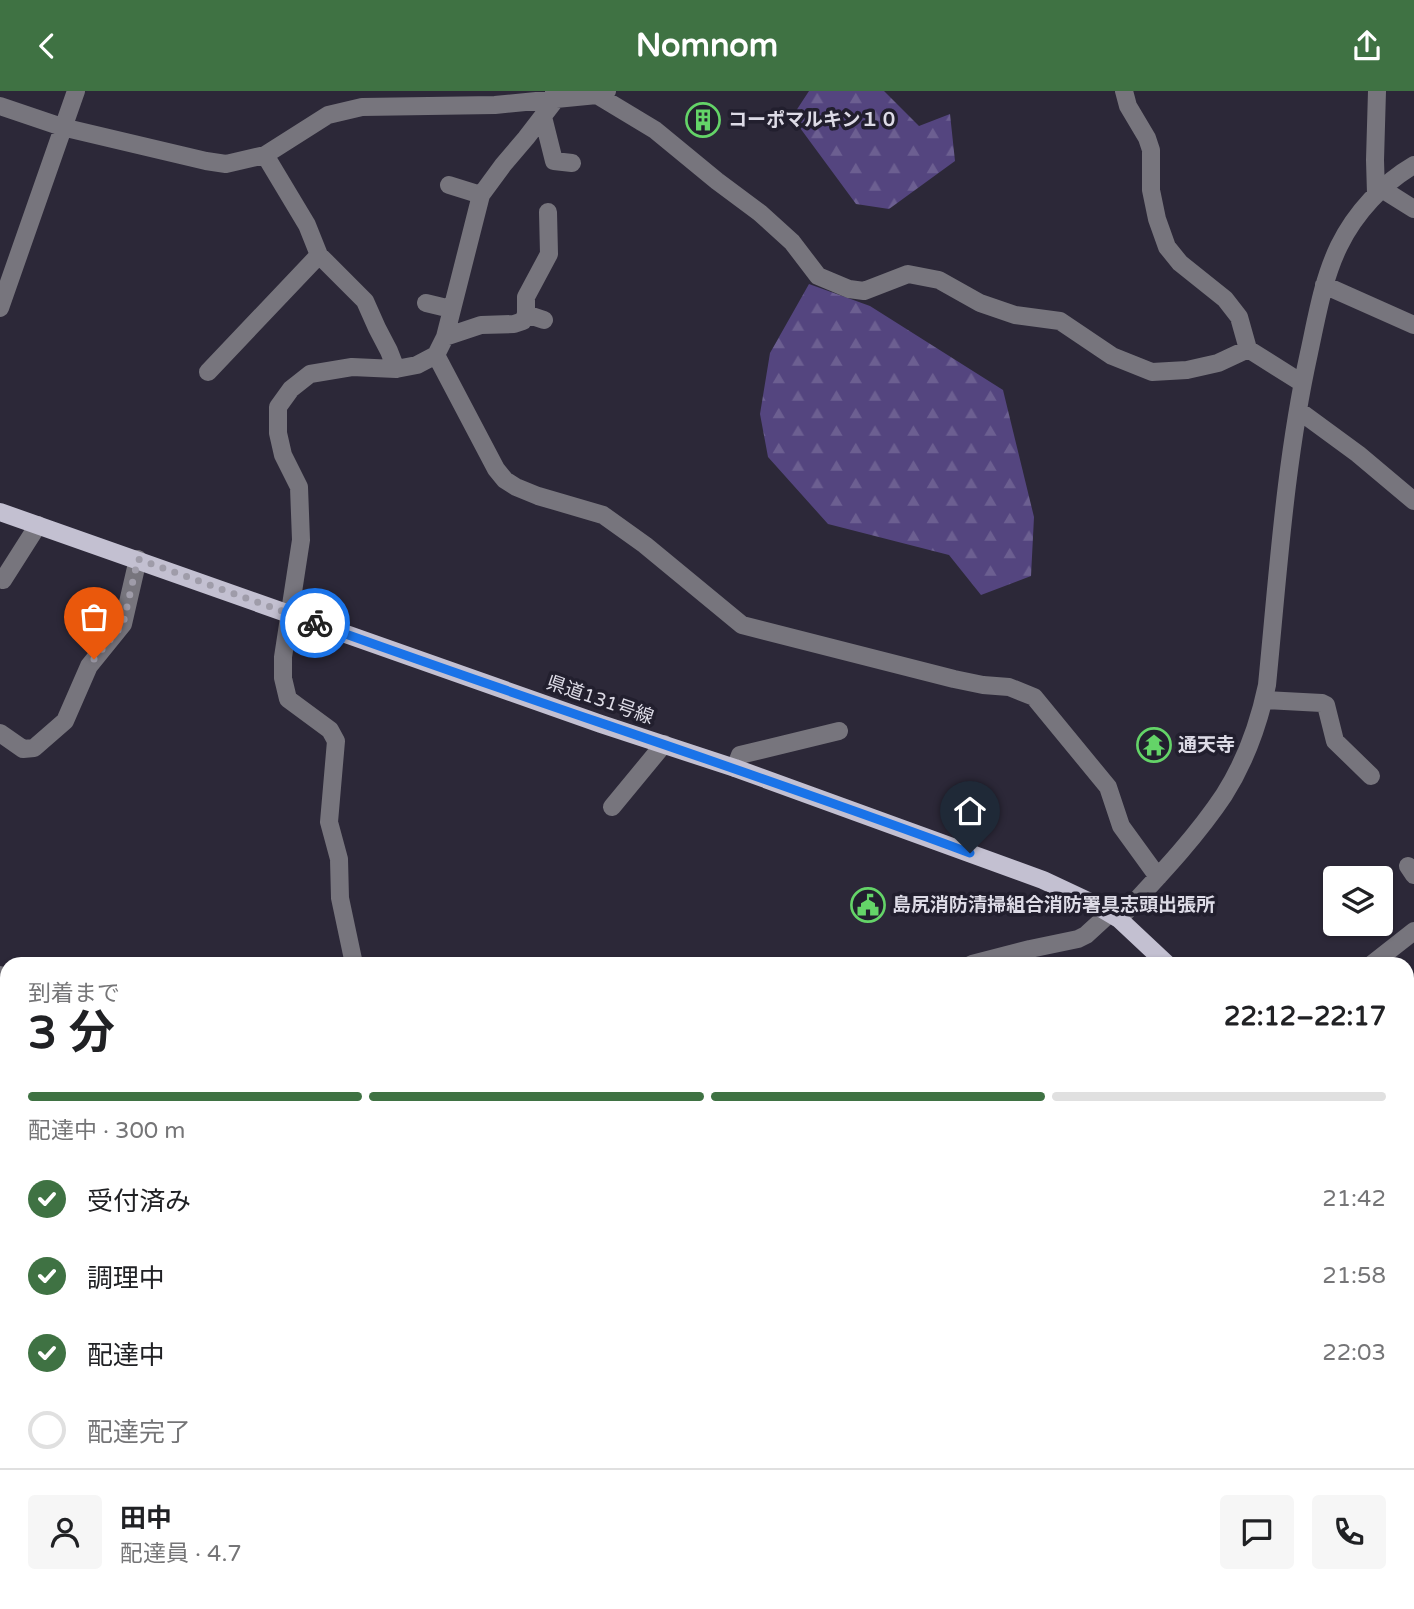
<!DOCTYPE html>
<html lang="ja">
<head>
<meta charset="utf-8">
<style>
  body { margin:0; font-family:"Varela Round","Noto Sans JP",sans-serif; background:#f6f6f6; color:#202124; height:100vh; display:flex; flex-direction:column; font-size:26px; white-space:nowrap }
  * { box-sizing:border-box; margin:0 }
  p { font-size:23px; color:#757577 }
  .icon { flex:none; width:38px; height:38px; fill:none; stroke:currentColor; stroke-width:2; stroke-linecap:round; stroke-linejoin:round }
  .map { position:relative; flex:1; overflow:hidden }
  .panel { position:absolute; left:0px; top:866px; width:1414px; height:653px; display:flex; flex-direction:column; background:#fff; border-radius:21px 21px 0 0; box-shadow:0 2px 5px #0004 }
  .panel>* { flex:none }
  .tools { position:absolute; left:1323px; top:775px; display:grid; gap:14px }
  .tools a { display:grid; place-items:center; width:70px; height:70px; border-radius:7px; background:#fff; box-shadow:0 2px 5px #0004; font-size:35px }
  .pin { position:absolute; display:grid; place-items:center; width:60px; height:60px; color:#fff; margin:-72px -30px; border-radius:50% 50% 50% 0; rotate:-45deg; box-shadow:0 0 7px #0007 }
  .pin .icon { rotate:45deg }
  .courier { position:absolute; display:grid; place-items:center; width:70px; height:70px; margin:-35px; border:5px solid #1a73e8; border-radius:50%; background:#fff; color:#222; box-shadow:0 2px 9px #0007 }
  .summary em { font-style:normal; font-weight:700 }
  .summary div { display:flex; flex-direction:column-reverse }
  .summary { display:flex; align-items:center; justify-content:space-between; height:119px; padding:0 28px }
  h1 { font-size:46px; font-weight:700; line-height:52px }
  .bar { display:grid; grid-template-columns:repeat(4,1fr); gap:10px 7px; align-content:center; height:84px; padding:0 28px }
  .bar i { height:9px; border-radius:5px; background:#e0e0e0 }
  .bar .on { background:#3f7243 }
  .bar p { grid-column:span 4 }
  .line { display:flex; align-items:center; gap:18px; padding:0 28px; border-top:2px solid #e0e0e0 }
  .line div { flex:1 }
  .round { display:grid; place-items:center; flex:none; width:74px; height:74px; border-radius:7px; background:#f6f6f6 }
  ol { padding:0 28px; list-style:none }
  li { display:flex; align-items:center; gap:21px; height:77px }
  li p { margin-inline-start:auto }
  li .icon { padding:7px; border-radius:50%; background:#3f7243; color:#fff; stroke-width:4 }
  li:last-child { color:#757577 }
  li i { width:38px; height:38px; border:4px solid #e0e0e0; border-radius:50% }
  header { display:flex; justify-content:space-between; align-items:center; height:91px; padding:0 28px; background:#3f7243; color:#fff; font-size:32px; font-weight:700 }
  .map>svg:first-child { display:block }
  .grass { fill:url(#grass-dots) }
  .forest { fill:url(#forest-firs) }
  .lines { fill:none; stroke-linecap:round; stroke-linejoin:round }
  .minor { stroke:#77757d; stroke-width:18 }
  .major { stroke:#c3c0d1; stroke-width:18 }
  .highway { stroke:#e1ddf2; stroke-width:21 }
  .done { stroke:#9f9ca9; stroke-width:7; stroke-dasharray:0 12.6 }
  .route { stroke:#1a73e8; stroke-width:9 }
  .labels { text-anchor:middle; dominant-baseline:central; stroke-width:7; stroke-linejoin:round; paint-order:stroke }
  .poi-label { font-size:19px; font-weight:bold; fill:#dddbe6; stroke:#221f2e; text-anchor:start }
  .street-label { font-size:19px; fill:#dddbe6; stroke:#221f2e }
</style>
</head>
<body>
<header><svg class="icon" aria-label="back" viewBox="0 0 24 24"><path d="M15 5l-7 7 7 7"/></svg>Nomnom<svg class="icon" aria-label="share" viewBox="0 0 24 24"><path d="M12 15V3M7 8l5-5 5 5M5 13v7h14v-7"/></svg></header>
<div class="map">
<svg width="1414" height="1518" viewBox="0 0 1414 1518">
  <defs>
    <pattern id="grass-dots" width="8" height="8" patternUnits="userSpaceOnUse" patternTransform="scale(1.75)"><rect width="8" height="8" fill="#54457f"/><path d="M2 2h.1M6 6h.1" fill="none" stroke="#6c5f91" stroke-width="1.8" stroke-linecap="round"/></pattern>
    <pattern id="forest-firs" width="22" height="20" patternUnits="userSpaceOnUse" patternTransform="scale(1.75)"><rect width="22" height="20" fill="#54457f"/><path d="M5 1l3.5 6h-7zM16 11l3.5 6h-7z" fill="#6c5f91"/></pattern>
  </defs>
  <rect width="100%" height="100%" fill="#2c2838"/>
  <!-- grass -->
  <path class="grass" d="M 1414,1413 L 1414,1518 L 1360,1518 L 1354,1512 L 1407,1512 L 1407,1420 Z"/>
  <!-- forest -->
  <path class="forest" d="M 809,0 L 884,0 L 919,35 L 950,23 L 955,70 L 889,118 L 856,113 L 792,26 Z
    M 809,193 L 870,215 L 1003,299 L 1034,426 L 1031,485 L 981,504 L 949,464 L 828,433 L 768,366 L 760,323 L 770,262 Z"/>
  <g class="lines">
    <!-- minor -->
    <path class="minor" d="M 1124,0 L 1128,15 L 1147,47 L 1151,59 L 1151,99 L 1157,128 L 1167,156 L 1180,172 L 1225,208 L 1239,226 L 1248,258 L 1302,292
      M 597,4 L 655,39 L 717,90 L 760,122 L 792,151 L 818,185 L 849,198 L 864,200 L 908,183 L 939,189 L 980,212 L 1015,224 L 1060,230 L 1112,265 L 1152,281 L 1187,279 L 1218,272 L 1248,258
      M 0,15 L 62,36 L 206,70 L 226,73 L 265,64 L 328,24 L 362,16 L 495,14 L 597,4 L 607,0
      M 543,26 L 554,70 L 572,72
      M 265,64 L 307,134 L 319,164 L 365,210 L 377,237 L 389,260 L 396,278
      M 449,94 L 481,104
      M 1382,98 L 1414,118
      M 1376,103 L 1375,69 L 1377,0
      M 1324,194 L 1414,234
      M 426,212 L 451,218
      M 0,217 L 76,0
      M 526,223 L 544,229
      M 445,246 L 481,234 L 514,233 L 523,230 L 526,223 L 526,206 L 549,163 L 548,121
      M 436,264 L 496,378 L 505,389 L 516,396 L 538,405 L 603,424 L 645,454 L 742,534 L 954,588 L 983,594 L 1009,596 L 1034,606 L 1108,696 L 1121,735 L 1158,786
      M 208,281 L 319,164
      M 1298,319 L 1358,363 L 1414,410
      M 0,487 L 3,489 L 38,434
      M 1264,609 L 1322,612 L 1326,614 L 1335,650 L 1371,685
      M 0,642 L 23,658 L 34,657 L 65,630 L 89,575 L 123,533 L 138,468
      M 735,677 L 740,664 L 839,640
      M 612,716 L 664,653
      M 1408,775 L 1414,784
      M 1119,828 C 1155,789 1194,749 1224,704 C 1245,671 1259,632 1267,594 C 1278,483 1285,371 1309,262 C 1317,225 1323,188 1339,155 C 1355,122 1383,92 1414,74
      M 354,873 L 340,807 L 339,768 L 329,731 L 336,650 L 330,639 L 288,608 L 283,587 L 283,566 L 301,449 L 299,396 L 283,364 L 278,342 L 278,316 L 291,298 L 310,283 L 352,276 L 396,278 L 417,274 L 436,264 L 445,246 L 481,104 L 503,74 L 526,47 L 556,8 L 554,0
      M 972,873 L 1030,858 L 1078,848 L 1086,844 L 1110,822
      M 1372,873 L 1414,840
      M 0,884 L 7,889
      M 1407,1044 L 1414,1049
      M 1407,1225 L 1414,1220
      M 0,1325 L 7,1322
      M 1334,1512 L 1340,1518
      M 465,1518 L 479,1512
      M 792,1518 L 794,1512
      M 1003,1518 L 1013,1512"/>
    <!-- major -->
    <path class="major" d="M 0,421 L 601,633 L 735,677 L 1043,789 L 1092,812 L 1119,828 L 1167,873
      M 1407,1240 L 1414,1251"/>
    <!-- highway -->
    <path class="highway" d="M 0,1517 L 1,1518"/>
  </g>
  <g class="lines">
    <!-- done -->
    <path class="done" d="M 94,568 L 123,533 L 138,468 L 315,532"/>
    <!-- route -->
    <path class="route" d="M 315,532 C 533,611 753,681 970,762"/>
  </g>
  <!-- icons -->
  <defs>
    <g id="building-ring" transform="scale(1.75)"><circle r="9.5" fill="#221f2e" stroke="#64d468" stroke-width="1.5"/><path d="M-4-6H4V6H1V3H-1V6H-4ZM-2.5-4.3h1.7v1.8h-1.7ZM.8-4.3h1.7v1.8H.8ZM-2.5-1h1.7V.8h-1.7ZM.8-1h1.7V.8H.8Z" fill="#64d468"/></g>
    <g id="temple-ring" transform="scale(1.75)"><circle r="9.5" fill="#221f2e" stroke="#64d468" stroke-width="1.5"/><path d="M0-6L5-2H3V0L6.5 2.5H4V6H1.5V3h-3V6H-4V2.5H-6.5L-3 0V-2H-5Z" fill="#64d468"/></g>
    <g id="civic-ring" transform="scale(1.75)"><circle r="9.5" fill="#221f2e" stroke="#64d468" stroke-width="1.5"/><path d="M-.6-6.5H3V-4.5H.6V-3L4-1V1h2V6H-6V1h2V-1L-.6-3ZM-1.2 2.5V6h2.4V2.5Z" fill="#64d468"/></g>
  </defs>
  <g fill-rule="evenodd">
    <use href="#building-ring" x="703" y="29"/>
    <use href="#temple-ring" x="1154" y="654"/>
    <use href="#civic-ring" x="868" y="814"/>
  </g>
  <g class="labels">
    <!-- poi labels -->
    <g class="poi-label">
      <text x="728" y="29">コーポマルキン１０</text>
      <text x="1178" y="654">通天寺</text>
      <text x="892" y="814">島尻消防清掃組合消防署具志頭出張所</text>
    </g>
    <!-- street labels -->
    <g class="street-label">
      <text transform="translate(600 609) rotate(19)">県道131号線</text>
    </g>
  </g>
</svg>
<div class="tools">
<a><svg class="icon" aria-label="layers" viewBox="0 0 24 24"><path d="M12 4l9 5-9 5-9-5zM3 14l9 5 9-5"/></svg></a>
</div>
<div class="pin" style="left:94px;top:568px;background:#ea580c"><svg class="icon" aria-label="bag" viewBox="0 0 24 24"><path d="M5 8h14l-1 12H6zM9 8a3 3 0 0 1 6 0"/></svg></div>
<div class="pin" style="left:970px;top:762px;background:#1f2937"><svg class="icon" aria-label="home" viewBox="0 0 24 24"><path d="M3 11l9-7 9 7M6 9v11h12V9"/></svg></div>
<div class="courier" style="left:315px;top:532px"><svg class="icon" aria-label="bike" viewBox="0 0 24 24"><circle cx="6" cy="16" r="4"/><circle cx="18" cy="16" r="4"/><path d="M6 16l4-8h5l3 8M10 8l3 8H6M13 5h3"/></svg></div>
<section class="panel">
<div class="summary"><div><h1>3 分</h1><p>到着まで</p></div><em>22:12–22:17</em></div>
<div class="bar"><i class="on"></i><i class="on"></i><i class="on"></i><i></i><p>配達中 · 300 m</p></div>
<ol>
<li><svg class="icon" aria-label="check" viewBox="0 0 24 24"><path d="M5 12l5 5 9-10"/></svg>受付済み<p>21:42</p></li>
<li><svg class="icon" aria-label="check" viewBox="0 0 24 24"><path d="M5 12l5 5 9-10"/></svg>調理中<p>21:58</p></li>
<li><svg class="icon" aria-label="check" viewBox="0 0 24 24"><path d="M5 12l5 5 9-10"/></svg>配達中<p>22:03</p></li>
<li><i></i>配達完了</li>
</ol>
<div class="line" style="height:126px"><a class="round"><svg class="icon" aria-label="person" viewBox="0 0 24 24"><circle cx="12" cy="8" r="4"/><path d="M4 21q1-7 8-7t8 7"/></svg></a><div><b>田中</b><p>配達員 · 4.7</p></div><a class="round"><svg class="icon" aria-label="chat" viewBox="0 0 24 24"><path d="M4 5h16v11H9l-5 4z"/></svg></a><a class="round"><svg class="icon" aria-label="phone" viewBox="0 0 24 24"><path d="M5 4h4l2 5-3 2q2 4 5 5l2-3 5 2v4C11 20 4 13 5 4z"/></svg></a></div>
</section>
</div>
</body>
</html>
